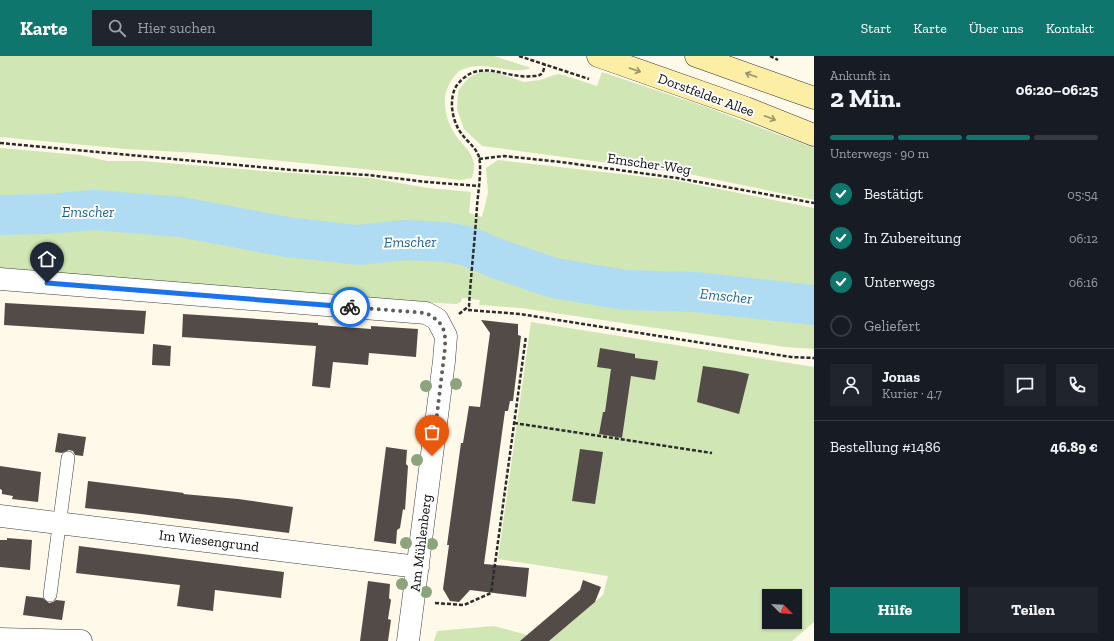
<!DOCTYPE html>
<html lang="de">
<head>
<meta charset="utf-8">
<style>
  body { margin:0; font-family:"Zilla Slab",serif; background:#20242c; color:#f1f3f6; height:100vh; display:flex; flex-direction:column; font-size:15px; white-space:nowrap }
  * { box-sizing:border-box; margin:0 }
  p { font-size:13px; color:#9ea1a6 }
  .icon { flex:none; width:22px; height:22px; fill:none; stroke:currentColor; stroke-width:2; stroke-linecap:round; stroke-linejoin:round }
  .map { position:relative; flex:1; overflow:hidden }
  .details { display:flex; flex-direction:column; background:#171b24; width:300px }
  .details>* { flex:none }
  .needle { width:26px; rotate:114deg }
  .tools { position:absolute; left:762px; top:533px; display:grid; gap:8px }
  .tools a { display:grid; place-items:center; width:40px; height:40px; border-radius:0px; background:#171b24; box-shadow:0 1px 3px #0004; font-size:20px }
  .pin { position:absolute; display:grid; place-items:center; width:34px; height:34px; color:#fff; margin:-41px -17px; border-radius:50% 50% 50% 0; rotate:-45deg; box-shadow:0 0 4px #0007 }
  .pin .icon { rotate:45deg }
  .courier { position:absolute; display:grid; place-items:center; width:40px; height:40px; margin:-20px; border:3px solid #1a73e8; border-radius:50%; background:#fff; color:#222; box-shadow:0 1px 5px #0007 }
  .head em { font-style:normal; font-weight:700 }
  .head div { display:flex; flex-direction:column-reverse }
  .head { display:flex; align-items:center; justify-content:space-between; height:68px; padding:0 16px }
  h1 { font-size:26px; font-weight:700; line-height:30px }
  .bar { display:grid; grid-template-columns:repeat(4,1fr); gap:6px 4px; align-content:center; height:48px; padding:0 16px }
  .bar i { height:5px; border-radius:3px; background:#363941 }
  .bar .selected { background:#0f766e }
  .bar p { grid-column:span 4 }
  .line { display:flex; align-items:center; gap:10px; padding:0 16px; border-top:1px solid #363941 }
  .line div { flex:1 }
  .round { display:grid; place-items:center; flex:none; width:42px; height:42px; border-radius:0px; background:#20242c }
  ol { padding:0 16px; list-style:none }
  li { display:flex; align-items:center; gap:12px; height:44px }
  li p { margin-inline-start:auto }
  li .icon { padding:4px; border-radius:50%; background:#0f766e; color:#fff; stroke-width:4 }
  li:last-child { color:#9ea1a6 }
  li i { width:22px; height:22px; border:2px solid #363941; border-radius:50% }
  .button { display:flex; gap:8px; margin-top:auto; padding:8px 16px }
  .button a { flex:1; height:46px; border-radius:0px; background:#0f766e; color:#fff; font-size:16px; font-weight:700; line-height:46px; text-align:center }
  .button a+a { background:#20242c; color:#f1f3f6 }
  header { display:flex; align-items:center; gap:24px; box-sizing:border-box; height:56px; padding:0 20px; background:#0f766e; color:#fff }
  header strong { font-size:19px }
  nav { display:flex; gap:22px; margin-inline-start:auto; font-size:14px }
  .search { width:280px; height:36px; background:#20242c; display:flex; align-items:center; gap:10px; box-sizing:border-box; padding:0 14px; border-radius:0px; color:#9ea1a6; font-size:15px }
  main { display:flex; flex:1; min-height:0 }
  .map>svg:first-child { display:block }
  .green { fill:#d0e6b4; fill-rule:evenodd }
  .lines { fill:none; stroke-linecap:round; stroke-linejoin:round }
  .river { stroke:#afdcf3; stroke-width:40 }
  .building { fill:#524b47 }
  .service-casing { stroke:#3d3d3d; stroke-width:14 }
  .minor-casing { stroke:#3d3d3d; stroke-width:23 }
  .secondary-casing { stroke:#2c2c2c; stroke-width:23 }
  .path { stroke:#2c2c2c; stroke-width:2.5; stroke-dasharray:4 2; stroke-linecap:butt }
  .service { stroke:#fff; stroke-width:13 }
  .minor { stroke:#fff; stroke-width:22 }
  .secondary { stroke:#fcefa5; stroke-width:22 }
  .tree { fill:#8ca479 }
  .oneway { stroke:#9b9367 }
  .done { stroke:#5f5e58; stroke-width:4; stroke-dasharray:0 7.2 }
  .route { stroke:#1a73e8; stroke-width:5 }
  .labels { text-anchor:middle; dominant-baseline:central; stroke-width:4; stroke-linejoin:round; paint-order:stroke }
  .street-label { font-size:14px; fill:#0a0a0a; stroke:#fff }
  .water-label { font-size:15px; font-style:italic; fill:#196496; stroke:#fff }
</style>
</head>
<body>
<header>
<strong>Karte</strong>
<div class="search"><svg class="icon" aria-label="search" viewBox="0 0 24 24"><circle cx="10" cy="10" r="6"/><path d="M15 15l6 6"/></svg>Hier suchen</div>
<nav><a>Start</a><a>Karte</a><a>Über uns</a><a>Kontakt</a></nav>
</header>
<main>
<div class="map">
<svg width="814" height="585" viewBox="0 0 814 585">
  <rect width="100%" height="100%" fill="#fef9e8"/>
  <!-- green -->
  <path class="green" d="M 0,0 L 494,0 L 531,12 C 510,21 480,0 457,17 C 451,24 446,32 445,42 C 444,59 450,73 461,86 C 467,93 472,98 474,107 C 475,111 473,117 472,122 L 460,124 L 394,116 L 199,97 L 126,93 L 0,81 Z
    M 482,15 L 497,17 L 524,26 L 540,24 L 554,19 L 560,18 L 597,30 L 602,16 L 706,51 L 814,92 L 814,144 L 689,118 L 482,90 L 464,73 L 457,53 L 458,35 L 468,22 Z
    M 0,92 L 80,99 L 107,105 L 142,105 L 277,116 L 371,122 L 428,132 L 471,136 L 469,157 L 482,161 L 488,137 L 486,112 L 498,104 L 673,124 L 814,152 L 814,293 L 785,291 L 521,252 L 479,249 L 480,244 L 462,242 L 461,246 L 457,248 L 377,244 L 0,214 Z
    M 531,266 L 814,311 L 814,566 L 792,585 L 549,585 L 603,539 L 608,520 L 498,503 ZM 769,540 L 795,540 L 795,566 L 769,566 Z
    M 494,570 L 527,579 L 532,585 L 434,585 L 437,575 Z"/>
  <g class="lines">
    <!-- river -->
    <path class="river" d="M 0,159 L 46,158 L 94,154 L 181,161 L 287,181 L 358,189 L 406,184 L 445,186 L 467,190 L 498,203 L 554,222 L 625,234 L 695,236 L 814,249"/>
  </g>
  <!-- building -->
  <path class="building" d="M 5,247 L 146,255 L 144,278 L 4,269 Z
    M 183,258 L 318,267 L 318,269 L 371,273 L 371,270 L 418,273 L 416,301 L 369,297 L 368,309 L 333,306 L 330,332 L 312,330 L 316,290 L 182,281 Z
    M 481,264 L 518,268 L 518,279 L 521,280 L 513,345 L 510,345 L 508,355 L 505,355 L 484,508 L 529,512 L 526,541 L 470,534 L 459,546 L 450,545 L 443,533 L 449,489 L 447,489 L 461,387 L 463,387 L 469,350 L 480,351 L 490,277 Z
    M 153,288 L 171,290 L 170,310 L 152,309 Z
    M 600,292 L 635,298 L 635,302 L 658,305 L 655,324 L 631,320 L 622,382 L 599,378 L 603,356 L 605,356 L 611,313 L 597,311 Z
    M 703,310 L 736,315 L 749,318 L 739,358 L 697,346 Z
    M 58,377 L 86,381 L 83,400 L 75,399 L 73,395 L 69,394 L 62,397 L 55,396 Z
    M 386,391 L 407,394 L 406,408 L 408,410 L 405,454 L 403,453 L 400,472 L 397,474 L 396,488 L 374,485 Z
    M 580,393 L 603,396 L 595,448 L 572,445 Z
    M 0,410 L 41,416 L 38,446 L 12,443 L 13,440 L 2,438 L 2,434 L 0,433 Z
    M 88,425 L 184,437 L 183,438 L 238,443 L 293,451 L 289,477 L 141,458 L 85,452 Z
    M 7,482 L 32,484 L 30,514 L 0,511 L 0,484 L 7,484 Z
    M 79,490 L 284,516 L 281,542 L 215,534 L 213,555 L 177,550 L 180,529 L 76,517 Z
    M 583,524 L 601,531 L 595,546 L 549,585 L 520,585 L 580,534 Z
    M 368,525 L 390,528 L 389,542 L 391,544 L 388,563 L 391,564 L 388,585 L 360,585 Z
    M 26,540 L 43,542 L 49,547 L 53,546 L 56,544 L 65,545 L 62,564 L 23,559 Z"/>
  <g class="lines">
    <!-- service casing -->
    <g class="service-casing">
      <path id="service" d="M 50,539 L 68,402"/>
    </g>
    <!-- minor casing -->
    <g class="minor-casing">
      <path id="minor" d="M 0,223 L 426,257 L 437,263 L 446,280 L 444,305 L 408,585
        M 0,460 L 418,511
        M 0,583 L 81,585"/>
    </g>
    <!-- secondary casing -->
    <g class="secondary-casing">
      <path id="secondary" d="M 598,0 L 746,52 L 814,79
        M 696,0 L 814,42"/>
    </g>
    <!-- path -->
    <path class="path" d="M 519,0 L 589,23
      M 770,0 L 778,4
      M 0,87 L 292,114 L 368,119 L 427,126 L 479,130
      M 479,103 L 504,100 L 561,106 L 677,122 L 814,147
      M 468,254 L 520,258 L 791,301 L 814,302
      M 459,258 L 469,250 C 471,217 475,183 477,150 C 478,137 482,113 479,101 C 476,91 467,86 461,77 C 452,65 448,42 457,29 C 480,0 505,24 534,20 C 537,20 540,20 542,17 C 544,15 544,11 545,8
      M 514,367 L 712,397
      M 435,547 L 464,549 L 491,537 L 526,280"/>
    <!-- service -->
    <use href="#service" class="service"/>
    <!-- minor -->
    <use href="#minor" class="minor"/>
    <!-- secondary -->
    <use href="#secondary" class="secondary"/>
  </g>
  <!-- trees -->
  <g class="tree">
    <circle cx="456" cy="328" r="6"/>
    <circle cx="426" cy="330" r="6"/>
    <circle cx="417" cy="404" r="6"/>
    <circle cx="406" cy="487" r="6"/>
    <circle cx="432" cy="488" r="6"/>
    <circle cx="402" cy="528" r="6"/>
    <circle cx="426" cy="536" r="6"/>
  </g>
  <!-- one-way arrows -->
  <defs><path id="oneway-shaft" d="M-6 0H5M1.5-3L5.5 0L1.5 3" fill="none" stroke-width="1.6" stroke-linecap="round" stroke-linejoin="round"/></defs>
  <g class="oneway">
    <use href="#oneway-shaft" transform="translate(635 14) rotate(19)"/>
    <use href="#oneway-shaft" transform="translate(751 19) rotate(-160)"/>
    <use href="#oneway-shaft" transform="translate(770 62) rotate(21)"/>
  </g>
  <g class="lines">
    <!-- done -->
    <path class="done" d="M 350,251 L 426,257 C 443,266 446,273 445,292 L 432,400"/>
    <!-- route -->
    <path class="route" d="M 47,227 L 350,251"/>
  </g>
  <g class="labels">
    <!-- street labels -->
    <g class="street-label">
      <text transform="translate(706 39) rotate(20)">Dorstfelder Allee</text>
      <text transform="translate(649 108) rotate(8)">Emscher-Weg</text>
      <text transform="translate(209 485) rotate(7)">Im Wiesengrund</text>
      <text transform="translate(421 487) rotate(-83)">Am Mühlenberg</text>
    </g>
    <!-- water labels -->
    <g class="water-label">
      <text x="88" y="156">Emscher</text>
      <text transform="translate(410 186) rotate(-1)">Emscher</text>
      <text transform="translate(726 240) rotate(6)">Emscher</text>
    </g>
  </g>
</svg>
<div class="tools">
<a><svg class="needle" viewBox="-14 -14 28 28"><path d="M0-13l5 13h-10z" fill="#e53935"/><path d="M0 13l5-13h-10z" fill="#9ea1a6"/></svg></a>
</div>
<div class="pin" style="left:432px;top:400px;background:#ea580c"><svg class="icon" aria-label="bag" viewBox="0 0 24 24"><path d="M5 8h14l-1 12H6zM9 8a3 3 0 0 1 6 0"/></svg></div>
<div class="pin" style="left:47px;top:227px;background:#1f2937"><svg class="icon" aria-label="home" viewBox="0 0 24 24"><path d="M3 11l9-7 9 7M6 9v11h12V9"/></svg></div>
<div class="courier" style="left:350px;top:251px"><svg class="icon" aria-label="bike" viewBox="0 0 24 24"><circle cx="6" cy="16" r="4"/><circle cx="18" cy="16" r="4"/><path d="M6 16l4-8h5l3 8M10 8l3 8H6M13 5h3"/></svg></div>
</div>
<section class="details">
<div class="head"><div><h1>2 Min.</h1><p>Ankunft in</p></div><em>06:20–06:25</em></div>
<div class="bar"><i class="selected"></i><i class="selected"></i><i class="selected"></i><i></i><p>Unterwegs · 90 m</p></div>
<ol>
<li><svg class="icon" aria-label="check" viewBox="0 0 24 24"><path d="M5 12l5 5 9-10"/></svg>Bestätigt<p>05:54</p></li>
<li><svg class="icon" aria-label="check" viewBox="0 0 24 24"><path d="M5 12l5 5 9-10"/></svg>In Zubereitung<p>06:12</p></li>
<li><svg class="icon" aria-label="check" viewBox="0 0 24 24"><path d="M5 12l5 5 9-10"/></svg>Unterwegs<p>06:16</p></li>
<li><i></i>Geliefert</li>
</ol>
<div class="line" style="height:72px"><a class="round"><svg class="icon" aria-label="person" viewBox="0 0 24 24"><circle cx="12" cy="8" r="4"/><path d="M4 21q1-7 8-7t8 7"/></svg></a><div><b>Jonas</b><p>Kurier · 4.7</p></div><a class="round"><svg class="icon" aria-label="chat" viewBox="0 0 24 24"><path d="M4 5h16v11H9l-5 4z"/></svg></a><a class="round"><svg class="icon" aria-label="phone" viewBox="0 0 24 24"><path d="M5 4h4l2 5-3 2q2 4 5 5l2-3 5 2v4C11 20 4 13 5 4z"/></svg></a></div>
<div class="line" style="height:52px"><div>Bestellung #1486</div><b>46.89 €</b></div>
<div class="button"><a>Hilfe</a><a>Teilen</a></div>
</section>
</main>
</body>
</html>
